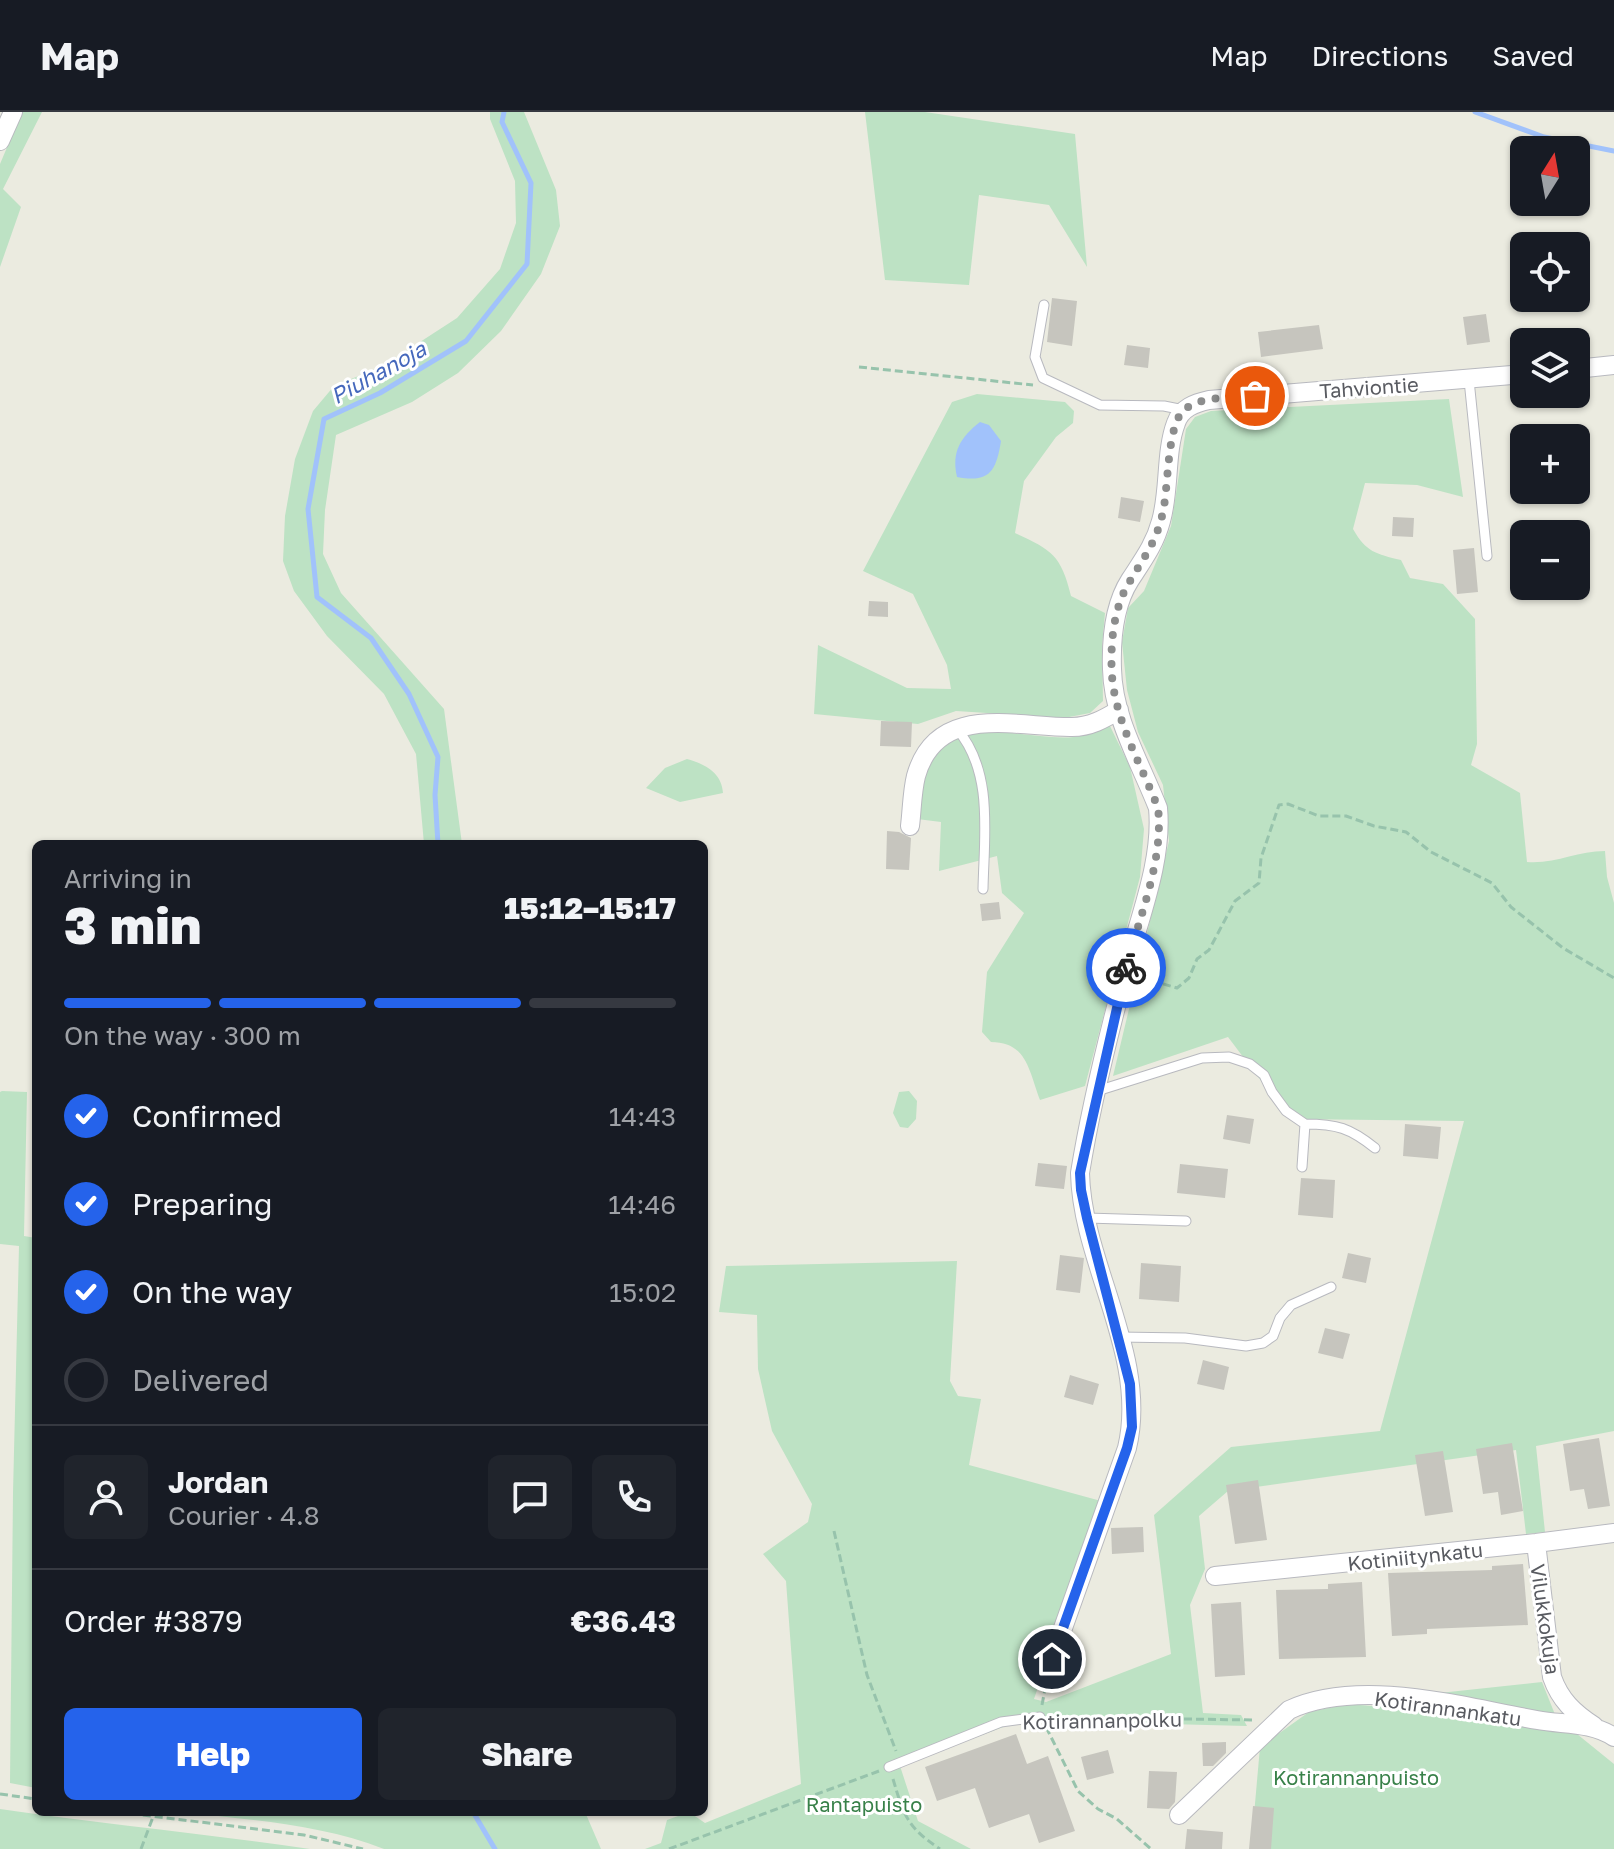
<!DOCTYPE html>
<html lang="en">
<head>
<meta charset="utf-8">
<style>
  body { margin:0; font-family:"Golos Text",sans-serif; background:#20242c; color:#f1f3f6; height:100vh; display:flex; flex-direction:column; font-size:30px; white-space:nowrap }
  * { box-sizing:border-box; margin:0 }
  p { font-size:26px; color:#9ea1a6 }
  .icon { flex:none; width:44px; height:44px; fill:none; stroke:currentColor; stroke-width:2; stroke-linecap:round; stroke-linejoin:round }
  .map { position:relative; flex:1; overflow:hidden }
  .panel { position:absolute; left:32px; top:728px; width:676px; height:976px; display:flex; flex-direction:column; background:#171b24; border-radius:12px; box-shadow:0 2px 6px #0004 }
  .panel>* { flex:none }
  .needle { width:52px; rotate:11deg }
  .tools { position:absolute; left:1510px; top:24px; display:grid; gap:16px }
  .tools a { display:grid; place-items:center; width:80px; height:80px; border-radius:12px; background:#171b24; box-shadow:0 2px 6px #0004; font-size:40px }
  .pin { position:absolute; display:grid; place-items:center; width:68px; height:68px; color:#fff; margin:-34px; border:4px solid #fff; border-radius:50%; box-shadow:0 2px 8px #0007 }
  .courier { position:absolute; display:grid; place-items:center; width:80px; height:80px; margin:-40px; border:6px solid #2563eb; border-radius:50%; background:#fff; color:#222; box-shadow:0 2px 10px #0007 }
  .summary em { font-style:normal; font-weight:800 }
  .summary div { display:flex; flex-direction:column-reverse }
  .summary { display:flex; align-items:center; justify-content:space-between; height:136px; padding:0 32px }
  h1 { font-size:52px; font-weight:800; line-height:60px }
  .bar { display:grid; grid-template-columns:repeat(4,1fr); gap:12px 8px; align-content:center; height:96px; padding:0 32px }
  .bar i { height:10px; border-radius:6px; background:#363941 }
  .bar .active { background:#2563eb }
  .bar p { grid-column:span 4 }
  .line { display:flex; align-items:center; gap:20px; padding:0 32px; border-top:2px solid #363941 }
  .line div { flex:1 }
  .round { display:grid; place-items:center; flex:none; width:84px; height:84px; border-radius:12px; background:#20242c }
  ol { padding:0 32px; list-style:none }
  li { display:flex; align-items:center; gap:24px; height:88px }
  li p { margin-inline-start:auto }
  li .icon { padding:8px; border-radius:50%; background:#2563eb; color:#fff; stroke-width:4 }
  li:last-child { color:#9ea1a6 }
  li i { width:44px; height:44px; border:4px solid #363941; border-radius:50% }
  .action { display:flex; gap:16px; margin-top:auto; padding:16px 32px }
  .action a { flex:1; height:92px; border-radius:12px; background:#2563eb; color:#fff; font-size:32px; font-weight:800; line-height:92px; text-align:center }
  .action a+a { background:#20242c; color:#f1f3f6 }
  header { display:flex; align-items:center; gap:48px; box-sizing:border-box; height:112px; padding:0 40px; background:#171b24; border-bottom:2px solid #363941 }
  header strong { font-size:38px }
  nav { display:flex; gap:44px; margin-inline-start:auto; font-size:28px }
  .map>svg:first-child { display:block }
  .green { fill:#bde2c4 }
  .water { fill:#a1c2fb }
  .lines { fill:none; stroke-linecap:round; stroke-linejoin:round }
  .stream { stroke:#a1c2fb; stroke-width:5 }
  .building { fill:#c6c5be }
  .service-casing { stroke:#b8b9bf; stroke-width:11 }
  .minor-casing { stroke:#b8b9bf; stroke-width:20 }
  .path { stroke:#97c3ac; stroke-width:3; stroke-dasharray:8 4; stroke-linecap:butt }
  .service { stroke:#fff; stroke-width:9 }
  .minor { stroke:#fff; stroke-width:18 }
  .done { stroke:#8c8d8d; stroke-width:8; stroke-dasharray:0 14.4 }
  .route { stroke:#2563eb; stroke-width:10 }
  .labels { text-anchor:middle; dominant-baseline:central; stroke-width:6; stroke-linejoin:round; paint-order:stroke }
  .street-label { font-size:20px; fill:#595b61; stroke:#fff }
  .park-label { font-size:20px; fill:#388149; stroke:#fff }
  .water-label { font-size:22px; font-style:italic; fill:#4568bc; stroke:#fff }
</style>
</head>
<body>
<header>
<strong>Map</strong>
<nav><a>Map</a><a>Directions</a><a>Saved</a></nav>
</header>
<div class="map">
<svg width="1614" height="1737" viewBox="0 0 1614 1737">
  <rect width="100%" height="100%" fill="#ebebe0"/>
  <!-- green -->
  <path class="green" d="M 22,0 L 42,0 L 3,77 L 21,95 L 0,155 L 0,52 Z
    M 490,0 L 524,0 L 556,78 L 560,114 L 541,162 L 501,219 L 458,261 L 412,290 L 336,323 L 325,398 L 323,442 L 341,481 L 444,597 L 462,732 L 424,732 L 416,642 L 384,582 L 327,524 L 294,479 L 283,449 L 285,404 L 295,347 L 313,299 L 334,274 L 383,254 L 457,206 L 500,157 L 516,111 L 515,69 L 490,7 Z
    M 865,0 L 925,0 L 1075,22 L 1087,155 L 1049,93 L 979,83 L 969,173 L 885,168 Z
    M 977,282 L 1065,290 L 1074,299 L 1073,311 L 1056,325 L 1024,369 L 1015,421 C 1052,438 1061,443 1071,484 L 1105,501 L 1102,535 L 1103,589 L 1090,601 L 1064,606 L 956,599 L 918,612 L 814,602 L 818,533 L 907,576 L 951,577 L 947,553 L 913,482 L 863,459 L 952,290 Z
    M 1449,287 L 1463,385 L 1417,373 L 1365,371 L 1353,417 C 1366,440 1376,442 1401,448 L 1410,466 L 1443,472 L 1475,507 L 1477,632 L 1471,653 L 1520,681 L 1527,750 C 1556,752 1577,739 1605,739 L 1607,765 L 1614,791 L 1614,1319 L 1536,1334 L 1545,1420 L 1526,1422 L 1516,1338 L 1228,1379 L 1199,1404 L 1205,1457 L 1190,1493 L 1203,1601 L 1241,1603 L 1247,1614 L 1048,1609 L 1011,1612 L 900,1654 L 918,1709 L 971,1737 L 645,1737 L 661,1731 L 667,1708 L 689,1700 L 705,1711 L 801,1672 L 786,1469 L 763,1442 L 808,1410 L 812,1392 L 772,1319 L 758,1257 L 757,1203 L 719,1200 L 726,1154 L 957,1149 L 950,1269 L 958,1284 L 981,1287 L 969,1353 L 1101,1389 L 1034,1587 L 1046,1590 L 1171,1542 L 1154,1403 L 1231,1335 L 1380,1319 L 1464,1009 L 1290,1007 L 1228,925 L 1113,964 L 1169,729 L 1163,673 L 1138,620 L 1127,578 L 1122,530 L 1128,496 L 1144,479 L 1171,414 L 1186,317 L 1195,305 L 1211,299 Z
    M 1109,612 L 1130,655 L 1144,717 L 1140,765 L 1085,974 L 1040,988 C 1029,959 1027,930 991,930 L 982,920 L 987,860 L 1024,801 L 1002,781 L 997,744 L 939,759 L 941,710 L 917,707 C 920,692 920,672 926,658 C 951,596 1026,630 1074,625 C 1085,624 1098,616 1109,612 Z
    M 687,647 C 705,652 722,661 723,681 L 680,690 L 646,676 L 665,656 Z
    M 2,979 L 27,980 L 24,1124 L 36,1126 L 36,1676 L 10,1671 L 13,1381 L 19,1134 L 0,1132 L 0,980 Z
    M 909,979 L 917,989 L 916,1007 L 908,1016 L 900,1015 L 893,1001 L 899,980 Z
    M 1542,1570 L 1556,1605 L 1430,1582 Z
    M 1347,1592 L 1411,1597 L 1577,1622 L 1614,1652 L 1614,1737 L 1251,1737 L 1260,1635 L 1309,1600 Z
    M 0,1697 C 103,1712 207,1722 310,1737 L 0,1737 Z
    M 181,1700 L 585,1700 L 601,1737 L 384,1737 C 320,1712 249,1708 181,1700 Z"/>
  <!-- water -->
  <path class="water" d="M 980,310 L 989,313 L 1001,329 C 996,360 989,371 957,365 C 951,339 961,325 980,310 Z"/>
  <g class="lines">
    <!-- stream -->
    <path class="stream" d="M 1475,0 L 1544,25 L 1614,39
      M 438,732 L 435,683 L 438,645 L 409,582 L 371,526 L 317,485 L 308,397 L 324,307 L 380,281 L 466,229 L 527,152 L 531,71 L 502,10 L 504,0
      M 473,1700 L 495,1737"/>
  </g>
  <!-- building -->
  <path class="building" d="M 1052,186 L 1077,189 L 1072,234 L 1047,230 Z
    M 1486,202 L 1490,230 L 1467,233 L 1463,205 Z
    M 1319,213 L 1323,237 L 1261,245 L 1258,220 Z
    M 1127,233 L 1150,236 L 1148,256 L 1124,253 Z
    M 1121,385 L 1144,389 L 1140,410 L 1118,406 Z
    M 1393,405 L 1414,406 L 1413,425 L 1392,424 Z
    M 1474,436 L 1478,480 L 1457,482 L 1453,438 Z
    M 869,489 L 888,490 L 888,505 L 868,504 Z
    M 881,609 L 912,610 L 911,635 L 880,634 Z
    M 887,719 L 899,720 L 911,726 L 909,758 L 886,757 Z
    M 999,790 L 1001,807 L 982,809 L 980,792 Z
    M 1227,1003 L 1254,1007 L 1250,1032 L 1223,1027 Z
    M 1405,1012 L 1441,1015 L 1438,1047 L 1403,1044 Z
    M 1038,1051 L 1067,1054 L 1064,1077 L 1035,1074 Z
    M 1180,1052 L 1228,1057 L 1225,1086 L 1177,1081 Z
    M 1301,1066 L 1335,1068 L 1333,1106 L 1298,1103 Z
    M 1348,1141 L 1371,1146 L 1366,1171 L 1342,1166 Z
    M 1060,1143 L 1084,1146 L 1080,1181 L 1056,1178 Z
    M 1141,1151 L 1181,1154 L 1179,1190 L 1139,1187 Z
    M 1325,1216 L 1350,1222 L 1343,1247 L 1318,1241 Z
    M 1203,1248 L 1229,1255 L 1224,1278 L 1197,1272 Z
    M 1070,1263 L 1099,1272 L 1093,1293 L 1064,1285 Z
    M 1599,1326 L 1610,1394 L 1588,1397 L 1584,1377 L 1570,1379 L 1563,1332 Z
    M 1512,1331 L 1523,1399 L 1501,1403 L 1498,1380 L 1483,1382 L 1476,1337 Z
    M 1443,1339 L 1453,1400 L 1425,1404 L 1415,1343 Z
    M 1258,1368 L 1267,1428 L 1235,1432 L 1226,1373 Z
    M 1143,1415 L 1144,1440 L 1112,1442 L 1111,1416 Z
    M 1523,1452 L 1528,1513 L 1427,1517 L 1427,1522 L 1392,1524 L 1388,1461 L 1492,1458 L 1492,1454 Z
    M 1362,1470 L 1366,1545 L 1279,1547 L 1276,1478 L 1328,1477 L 1328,1472 Z
    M 1241,1490 L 1245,1563 L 1215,1565 L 1211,1492 Z
    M 1016,1622 L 1027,1652 L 1048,1644 L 1075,1719 L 1039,1731 L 1029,1702 L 989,1716 L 975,1676 L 937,1689 L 925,1655 Z
    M 1226,1630 L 1226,1641 L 1213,1654 L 1203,1654 L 1202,1631 Z
    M 1108,1638 L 1114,1661 L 1087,1668 L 1081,1645 Z
    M 1149,1659 L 1177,1660 L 1175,1690 L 1169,1697 L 1147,1696 Z
    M 1253,1694 L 1274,1696 L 1271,1737 L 1249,1737 Z
    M 1187,1717 L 1223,1720 L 1222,1737 L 1185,1737 Z"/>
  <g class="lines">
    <!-- service casing -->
    <g class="service-casing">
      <path id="service" d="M 1044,193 L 1035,245 L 1043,266 L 1100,293 L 1164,294 L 1184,298
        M 1469,268 L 1487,444
        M 957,617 C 994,660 984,724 983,777
        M 1097,979 L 1202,946 L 1229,945 L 1250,952 L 1264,963 L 1272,980 L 1286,999 L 1305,1012 L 1302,1055
        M 1305,1012 C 1337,1012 1350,1016 1375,1036
        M 1087,1106 L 1186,1109
        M 1118,1225 L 1185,1226 L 1246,1234 L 1263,1231 L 1273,1224 L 1280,1206 L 1291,1193 L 1331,1175
        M 889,1655 L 1001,1610 L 1040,1605"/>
    </g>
    <!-- minor casing -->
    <g class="minor-casing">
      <path id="minor" d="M 0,29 L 13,0
        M 1576,257 L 1614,253
        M 910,714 C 912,698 912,680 916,664 C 937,589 1018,616 1072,615 C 1090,615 1104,607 1119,598
        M 1536,1431 L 1552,1565 C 1560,1588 1574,1601 1594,1614
        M 1215,1464 L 1536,1431 L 1614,1421
        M 1052,1547 L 1127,1336 C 1149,1244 1082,1152 1080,1061 C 1091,993 1108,924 1126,857 C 1139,806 1163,749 1158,696 C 1140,650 1113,606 1112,557 C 1111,527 1114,493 1130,468 C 1143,448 1155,432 1161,409 C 1170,378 1165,340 1176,311 C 1181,296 1195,291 1209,288 L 1524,262
        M 1179,1703 L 1289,1598 C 1360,1565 1463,1595 1537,1608 C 1564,1613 1591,1610 1614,1625"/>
    </g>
    <!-- path -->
    <path class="path" d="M 859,255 L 1033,273
      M 1140,865 L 1177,876 L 1189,866 L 1197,847 L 1209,838 L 1235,789 L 1259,771 L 1261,746 L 1279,693 L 1288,692 L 1319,704 L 1346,704 L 1374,714 L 1406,720 L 1431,740 L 1492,771 L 1511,795 L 1563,836 L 1614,866
      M 834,1419 L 867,1563 L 896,1639
      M 1042,1593 L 1048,1561
      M 1052,1605 L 1253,1608
      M 1046,1615 L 1078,1679 L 1098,1697 L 1117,1707 L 1151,1737
      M 893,1667 C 904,1704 907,1715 940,1737
      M 0,1682 L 36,1687
      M 119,1700 L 304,1723 L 363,1737
      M 141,1737 L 153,1705
      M 669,1737 L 879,1659"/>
    <!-- service -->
    <use href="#service" class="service"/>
    <!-- minor -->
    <use href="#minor" class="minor"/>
  </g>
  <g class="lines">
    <!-- done -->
    <path class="done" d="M 1126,856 C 1139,806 1164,748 1158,696 C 1141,652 1116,611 1112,564 C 1110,533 1113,496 1130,469 C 1143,447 1156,430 1162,404 C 1169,379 1166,314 1184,298 C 1201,283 1235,286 1255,284"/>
    <!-- route -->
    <path class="route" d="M 1052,1547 L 1127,1336 L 1132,1315 L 1130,1272 L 1087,1106 L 1081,1078 L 1080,1061 L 1126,856"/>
  </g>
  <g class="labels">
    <!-- street labels -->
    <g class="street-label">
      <text transform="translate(1369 275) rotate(-4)">Tahviontie</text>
      <text transform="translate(1415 1444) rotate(-6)">Kotiniitynkatu</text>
      <text transform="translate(1546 1507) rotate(82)">Vilukkokuja</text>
      <text transform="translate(1448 1596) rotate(8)">Kotirannankatu</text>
      <text transform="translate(1102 1608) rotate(-1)">Kotirannanpolku</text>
    </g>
    <!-- park labels -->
    <g class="park-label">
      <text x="1356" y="1665">Kotirannanpuisto</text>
      <text x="864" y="1692">Rantapuisto</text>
    </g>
    <!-- water labels -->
    <g class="water-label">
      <text transform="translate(378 260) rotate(-29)">Piuhanoja</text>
    </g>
  </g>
</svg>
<div class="tools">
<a><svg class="needle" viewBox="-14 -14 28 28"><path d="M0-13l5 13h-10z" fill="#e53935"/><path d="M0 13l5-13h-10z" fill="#9ea1a6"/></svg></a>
<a><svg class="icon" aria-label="locate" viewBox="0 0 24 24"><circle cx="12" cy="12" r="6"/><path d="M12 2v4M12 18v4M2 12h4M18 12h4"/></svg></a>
<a><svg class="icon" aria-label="layers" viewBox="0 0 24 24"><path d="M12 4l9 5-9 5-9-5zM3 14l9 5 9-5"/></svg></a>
<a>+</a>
<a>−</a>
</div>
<div class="pin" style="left:1255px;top:284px;background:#ea580c"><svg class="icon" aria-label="bag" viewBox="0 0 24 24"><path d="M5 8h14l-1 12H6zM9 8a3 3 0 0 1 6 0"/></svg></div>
<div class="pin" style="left:1052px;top:1547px;background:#1f2937"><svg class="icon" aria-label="home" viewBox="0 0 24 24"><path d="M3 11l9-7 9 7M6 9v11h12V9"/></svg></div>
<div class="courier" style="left:1126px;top:856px"><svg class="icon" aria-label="bike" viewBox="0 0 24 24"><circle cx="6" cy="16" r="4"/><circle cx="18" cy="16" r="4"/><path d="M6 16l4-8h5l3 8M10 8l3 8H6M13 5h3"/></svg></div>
<section class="panel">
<div class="summary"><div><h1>3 min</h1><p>Arriving in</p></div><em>15:12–15:17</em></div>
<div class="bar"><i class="active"></i><i class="active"></i><i class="active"></i><i></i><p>On the way · 300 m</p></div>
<ol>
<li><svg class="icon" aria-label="check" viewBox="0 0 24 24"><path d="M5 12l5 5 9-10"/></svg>Confirmed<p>14:43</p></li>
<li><svg class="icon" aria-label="check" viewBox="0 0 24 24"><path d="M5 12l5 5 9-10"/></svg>Preparing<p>14:46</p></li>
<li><svg class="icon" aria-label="check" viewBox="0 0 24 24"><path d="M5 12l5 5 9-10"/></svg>On the way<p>15:02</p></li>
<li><i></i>Delivered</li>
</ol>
<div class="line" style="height:144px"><a class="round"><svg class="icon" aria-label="person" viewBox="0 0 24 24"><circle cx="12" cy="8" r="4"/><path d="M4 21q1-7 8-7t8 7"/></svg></a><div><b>Jordan</b><p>Courier · 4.8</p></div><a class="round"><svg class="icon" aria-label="chat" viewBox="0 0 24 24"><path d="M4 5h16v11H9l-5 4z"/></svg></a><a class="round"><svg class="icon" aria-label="phone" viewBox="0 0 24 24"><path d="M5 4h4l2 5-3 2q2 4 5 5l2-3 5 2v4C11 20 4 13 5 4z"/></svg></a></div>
<div class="line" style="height:104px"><div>Order #3879</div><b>€36.43</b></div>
<div class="action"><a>Help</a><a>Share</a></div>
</section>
</div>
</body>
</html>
